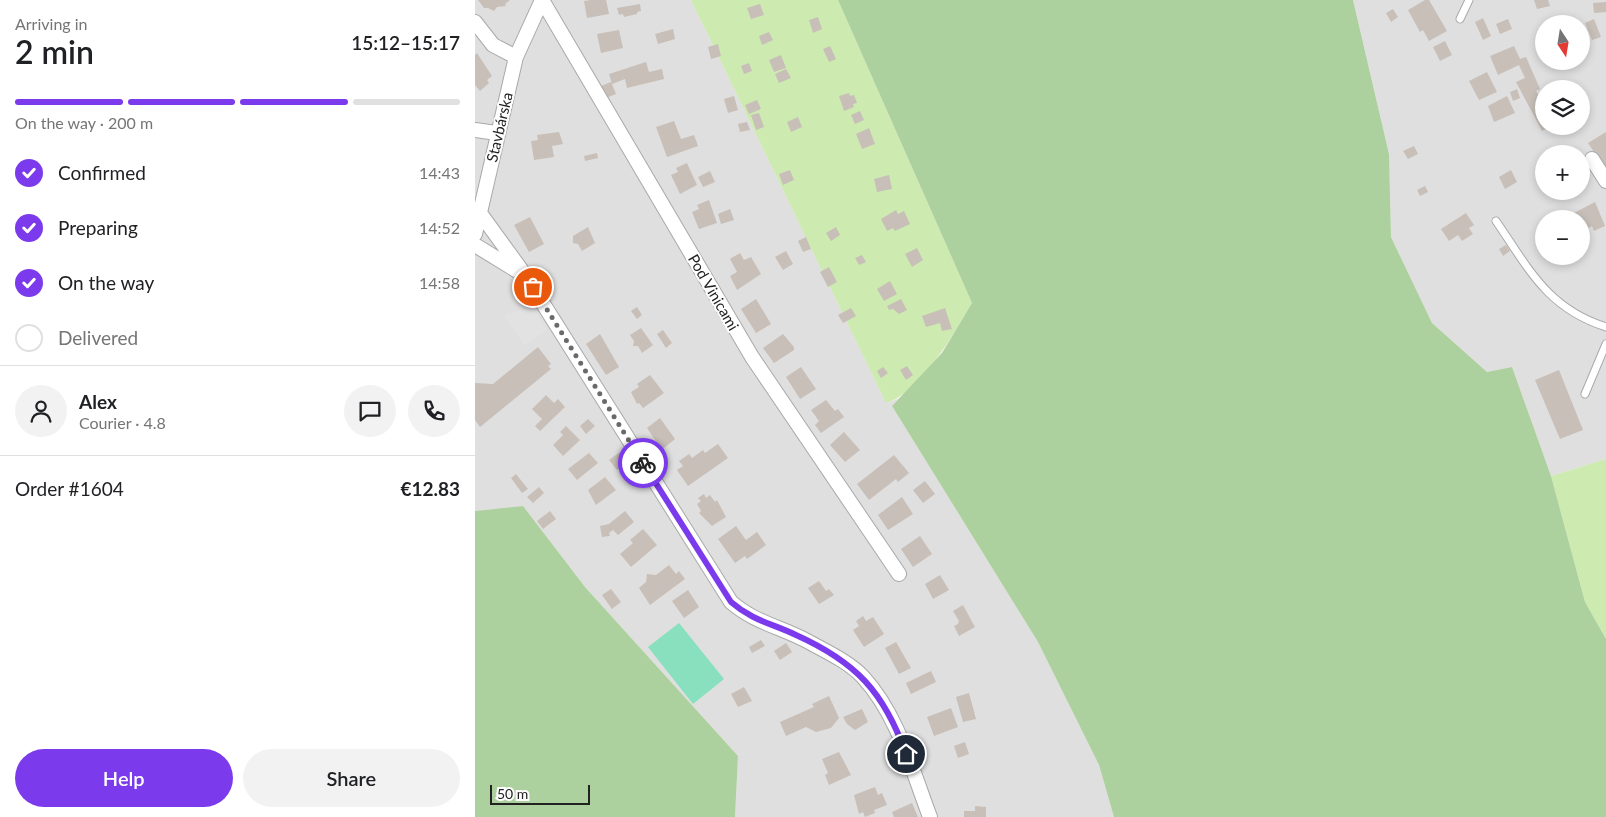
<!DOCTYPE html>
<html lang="en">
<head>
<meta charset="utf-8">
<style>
  body { margin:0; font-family:Lato,sans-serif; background:#f2f2f2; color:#202124; height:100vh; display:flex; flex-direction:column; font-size:19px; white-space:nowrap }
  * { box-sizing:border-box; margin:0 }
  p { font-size:16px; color:#757577 }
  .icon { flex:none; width:28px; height:28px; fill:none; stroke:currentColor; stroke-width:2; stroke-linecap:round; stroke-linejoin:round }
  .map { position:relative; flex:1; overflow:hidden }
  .panel { display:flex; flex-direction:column; background:#fff; width:475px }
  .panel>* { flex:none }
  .needle { width:32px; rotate:168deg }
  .buttons { position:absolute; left:1060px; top:15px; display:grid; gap:10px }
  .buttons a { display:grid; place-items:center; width:55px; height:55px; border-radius:50%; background:#fff; box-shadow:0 2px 8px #0003; font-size:25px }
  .scale { position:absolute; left:15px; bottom:12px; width:100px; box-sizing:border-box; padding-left:5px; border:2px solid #222; border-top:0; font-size:14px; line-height:18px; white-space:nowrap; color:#222; -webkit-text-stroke:4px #fff; paint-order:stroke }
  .pin { position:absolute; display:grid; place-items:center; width:42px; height:42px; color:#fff; margin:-21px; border:2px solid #fff; border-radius:50%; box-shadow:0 1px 5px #0007 }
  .courier { position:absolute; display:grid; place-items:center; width:50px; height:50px; margin:-25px; border:4px solid #7c3aed; border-radius:50%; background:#fff; color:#222; box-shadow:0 1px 6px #0007 }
  .overview em { font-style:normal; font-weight:600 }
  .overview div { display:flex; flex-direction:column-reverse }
  .overview { display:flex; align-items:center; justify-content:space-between; height:85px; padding:0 15px }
  h1 { font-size:32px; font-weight:600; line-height:38px }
  .bar { display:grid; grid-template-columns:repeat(4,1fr); gap:8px 5px; align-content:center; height:60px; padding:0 15px }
  .bar i { height:6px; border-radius:4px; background:#e0e0e0 }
  .bar .selected { background:#7c3aed }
  .bar p { grid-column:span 4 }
  .line { display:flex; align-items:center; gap:12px; padding:0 15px; border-top:1px solid #e0e0e0 }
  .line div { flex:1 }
  .round { display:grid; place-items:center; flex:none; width:52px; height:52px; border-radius:26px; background:#f2f2f2 }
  ol { padding:0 15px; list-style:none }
  li { display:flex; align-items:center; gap:15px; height:55px }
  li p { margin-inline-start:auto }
  li .icon { padding:5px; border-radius:50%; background:#7c3aed; color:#fff; stroke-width:4 }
  li:last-child { color:#757577 }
  li i { width:28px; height:28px; border:2px solid #e0e0e0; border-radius:50% }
  .action { display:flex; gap:10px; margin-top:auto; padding:10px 15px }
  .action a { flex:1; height:58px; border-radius:30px; background:#7c3aed; color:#fff; font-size:20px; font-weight:600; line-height:58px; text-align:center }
  .action a+a { background:#f2f2f2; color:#202124 }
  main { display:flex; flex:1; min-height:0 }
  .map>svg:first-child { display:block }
  .residential { fill:#e0dfdf; fill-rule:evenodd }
  .grass { fill:#cdebb0 }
  .forest { fill:#add19e }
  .pitch { fill:#88e0be }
  .parking { fill:#e2e2e2 }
  .building { fill:#c7bfb8 }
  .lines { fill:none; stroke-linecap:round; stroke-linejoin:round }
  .lane-casing { stroke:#a9a9a9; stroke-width:9 }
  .street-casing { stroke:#a9a9a9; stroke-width:16 }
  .lane { stroke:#fff; stroke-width:7 }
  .street { stroke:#fff; stroke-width:14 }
  .done { stroke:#6b6a68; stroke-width:5; stroke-dasharray:0 9 }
  .route { stroke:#7c3aed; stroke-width:6 }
  .labels { text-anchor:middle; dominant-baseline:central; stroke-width:4; stroke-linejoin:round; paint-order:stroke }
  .street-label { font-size:15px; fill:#222; stroke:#fff }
</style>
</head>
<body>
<main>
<section class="panel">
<div class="overview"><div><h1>2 min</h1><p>Arriving in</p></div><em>15:12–15:17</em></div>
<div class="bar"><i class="selected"></i><i class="selected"></i><i class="selected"></i><i></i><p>On the way · 200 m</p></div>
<ol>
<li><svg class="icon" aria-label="check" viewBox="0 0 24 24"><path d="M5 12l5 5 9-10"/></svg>Confirmed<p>14:43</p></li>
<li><svg class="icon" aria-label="check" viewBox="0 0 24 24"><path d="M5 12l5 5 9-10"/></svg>Preparing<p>14:52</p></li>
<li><svg class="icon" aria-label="check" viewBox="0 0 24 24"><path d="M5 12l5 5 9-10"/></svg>On the way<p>14:58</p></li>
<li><i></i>Delivered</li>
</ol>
<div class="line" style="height:90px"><a class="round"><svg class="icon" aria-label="person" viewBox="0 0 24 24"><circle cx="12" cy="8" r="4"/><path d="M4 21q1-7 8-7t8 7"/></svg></a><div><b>Alex</b><p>Courier · 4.8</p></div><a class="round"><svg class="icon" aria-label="chat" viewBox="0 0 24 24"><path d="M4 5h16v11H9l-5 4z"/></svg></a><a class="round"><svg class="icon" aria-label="phone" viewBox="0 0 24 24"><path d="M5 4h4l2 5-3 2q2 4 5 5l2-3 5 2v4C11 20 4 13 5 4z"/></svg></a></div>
<div class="line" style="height:65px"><div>Order #1604</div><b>€12.83</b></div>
<div class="action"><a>Help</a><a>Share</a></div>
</section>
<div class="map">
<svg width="1131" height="817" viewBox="0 0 1131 817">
  <rect width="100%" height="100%" fill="#f2efe9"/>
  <!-- residential -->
  <path class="residential" d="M 0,0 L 216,0 L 411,403 L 423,399 L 417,406 L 563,642 L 624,765 L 639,817 L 260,817 L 263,756 L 110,587 L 48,506 L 0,511 Z
    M 878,0 L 1131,0 L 1131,459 L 1076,476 L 1037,367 L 1012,372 L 957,323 L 916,237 L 914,154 ZM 1069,24 L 1106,24 L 1106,61 L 1069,61 ZM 1069,89 L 1106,89 L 1106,126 L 1069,126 ZM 1069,154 L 1106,154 L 1106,191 L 1069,191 ZM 1069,219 L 1106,219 L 1106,256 L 1069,256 Z"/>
  <!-- grass -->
  <path class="grass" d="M 216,0 L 363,0 L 497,303 C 479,333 445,393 411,403 Z
    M 1131,459 L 1131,639 L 1110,602 L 1076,476 Z"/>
  <!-- forest -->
  <path class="forest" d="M 363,0 L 878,0 L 914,154 L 916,237 L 957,323 L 1012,372 L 1037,367 L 1076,476 L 1110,602 L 1131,639 L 1131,817 L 639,817 L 624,765 L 563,642 L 417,406 L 467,353 L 497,303 Z
    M 48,506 L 110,587 L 263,756 L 260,817 L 0,817 L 0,511 Z"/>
  <!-- pitch -->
  <path class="pitch" d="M 204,623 L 249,679 L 218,704 L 173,647 Z"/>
  <!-- parking -->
  <path class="parking" d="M 57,307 L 72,330 L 49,345 L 29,315 Z"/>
  <!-- building -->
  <path class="building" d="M 3,0 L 35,0 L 30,4 L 31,6 L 22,7 L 19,11 L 13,8 L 9,8 Z
    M 116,0 L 131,0 L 134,14 L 112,18 L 109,1 Z
    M 950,0 L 954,0 L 972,31 L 954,41 L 948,30 L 945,32 L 933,10 Z
    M 1059,0 L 1073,0 L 1075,6 L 1062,9 Z
    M 1131,2 L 1131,12 L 1119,13 L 1118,3 Z
    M 165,4 L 166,11 L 162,12 L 162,14 L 149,17 L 148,14 L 144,15 L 142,8 Z
    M 285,4 L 289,15 L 276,19 L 272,8 Z
    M 918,9 L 923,17 L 916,22 L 911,13 Z
    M 343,17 L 347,29 L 338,33 L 334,20 Z
    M 1008,18 L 1016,36 L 1008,40 L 1000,22 Z
    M 1033,19 L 1037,29 L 1025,34 L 1021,24 Z
    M 1119,19 L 1126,37 L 1117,40 L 1110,23 Z
    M 198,29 L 200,39 L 183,44 L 180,34 Z
    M 144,30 L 148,48 L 126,53 L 122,34 Z
    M 294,32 L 298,40 L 287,45 L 284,36 Z
    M 970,41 L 977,55 L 965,61 L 958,47 Z
    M 243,44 L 246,56 L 236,59 L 233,47 Z
    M 355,46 L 361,59 L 354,62 L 348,49 Z
    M 1039,46 L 1045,59 L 1051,57 L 1065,89 L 1061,91 L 1069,105 L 1069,126 L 1077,126 L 1067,131 L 1041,82 L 1050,78 L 1044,65 L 1023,75 L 1015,56 Z
    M 2,53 L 17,76 L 12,80 L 14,83 L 5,91 L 0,85 L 0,55 Z
    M 306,55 L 311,68 L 299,72 L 294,60 Z
    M 171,62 L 174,72 L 187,69 L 189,79 L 152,88 L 150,79 L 137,84 L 134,74 Z
    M 274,63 L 277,71 L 269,74 L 266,66 Z
    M 311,69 L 316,78 L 304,83 L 300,74 Z
    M 1012,72 L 1022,92 L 1004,100 L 994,81 Z
    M 136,82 L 141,94 L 131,98 L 126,86 Z
    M 1042,89 L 1045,98 L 1038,101 L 1035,92 Z
    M 374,93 L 375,96 L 379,95 L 382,103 L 378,104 L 379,107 L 369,111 L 364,96 Z
    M 259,96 L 263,110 L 253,113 L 249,99 Z
    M 1032,96 L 1040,113 L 1019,122 L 1013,106 Z
    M 282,100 L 286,109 L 274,114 L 270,105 Z
    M 385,111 L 389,120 L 380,124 L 376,115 Z
    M 284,113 L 289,127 L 281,130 L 276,115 Z
    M 323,117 L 327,127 L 316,132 L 312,122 Z
    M 199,121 L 206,139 L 219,135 L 223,146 L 192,157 L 181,127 Z
    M 272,122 L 275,130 L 265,132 L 263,124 Z
    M 394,128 L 400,144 L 387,149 L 381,134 Z
    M 84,132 L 88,144 L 77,146 L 79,157 L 59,160 L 56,141 L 63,140 L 62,135 Z
    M 1131,132 L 1131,170 L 1113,143 Z
    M 939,146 L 943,154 L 933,159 L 928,151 Z
    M 122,153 L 123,158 L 110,161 L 109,156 Z
    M 212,163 L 222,185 L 205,194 L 196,175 L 203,172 L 201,168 Z
    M 315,170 L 319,180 L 308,185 L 304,174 Z
    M 1036,170 L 1042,182 L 1030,189 L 1024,177 Z
    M 235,171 L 240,182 L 228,187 L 223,177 Z
    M 414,175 L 417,189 L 402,192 L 399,179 Z
    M 950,186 L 953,192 L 945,196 L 942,190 Z
    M 234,200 L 242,223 L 224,229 L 217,212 L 224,209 L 222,205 Z
    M 1120,202 L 1130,226 L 1119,231 L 1117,226 L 1108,231 L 1106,219 L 1102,219 L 1099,213 Z
    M 255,209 L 259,220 L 246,224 L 243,214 Z
    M 421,210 L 423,214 L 429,211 L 435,224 L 420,231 L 418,228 L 412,231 L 406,219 Z
    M 991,213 L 999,225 L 994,228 L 998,234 L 987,241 L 983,235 L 974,241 L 966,229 Z
    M 55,217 L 69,244 L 54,252 L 39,225 Z
    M 113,227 L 120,243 L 107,251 L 103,244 L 98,243 L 98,236 Z
    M 361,227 L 365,235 L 356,241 L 351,233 Z
    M 331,237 L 336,249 L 328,252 L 323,241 Z
    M 1031,245 L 1035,251 L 1028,256 L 1024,249 Z
    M 442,248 L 448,260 L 437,267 L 430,254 Z
    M 311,251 L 318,264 L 308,270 L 300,257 Z
    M 265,253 L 269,260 L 276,257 L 286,274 L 262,290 L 255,276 L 262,272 L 255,259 Z
    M 387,255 L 391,262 L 384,265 L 380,258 Z
    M 354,267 L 362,282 L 353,287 L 345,272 Z
    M 415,281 L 422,294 L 409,301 L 402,289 Z
    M 281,299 L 296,324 L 281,333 L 266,309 Z
    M 426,299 L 432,310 L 424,314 L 418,309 L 414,310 L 412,306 Z
    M 162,307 L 167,315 L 162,319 L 156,311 Z
    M 376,308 L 381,316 L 368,323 L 363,315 Z
    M 470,308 L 477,329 L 467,331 L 465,323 L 451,327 L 447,316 Z
    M 166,328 L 178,345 L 167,353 L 163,346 L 158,346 L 159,341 L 155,335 Z
    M 188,330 L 197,343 L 191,348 L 182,334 Z
    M 125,334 L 144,367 L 131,375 L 111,344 Z
    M 308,334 L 319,347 L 319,350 L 299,363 L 288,348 Z
    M 63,347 L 76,364 L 73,366 L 76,369 L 5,427 L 0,420 L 0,383 L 18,384 Z
    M 432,366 L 438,375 L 431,380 L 425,370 Z
    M 326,367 L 341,389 L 325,399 L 311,377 Z
    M 408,367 L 413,373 L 406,378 L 402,371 Z
    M 1084,370 L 1108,430 L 1085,439 L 1060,380 Z
    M 175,375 L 189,393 L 168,408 L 164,403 L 162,404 L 156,392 L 164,387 L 162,384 Z
    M 71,395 L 79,403 L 83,399 L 90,407 L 65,431 L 60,426 L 67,419 L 57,409 Z
    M 351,400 L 360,411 L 363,409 L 369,417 L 346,433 L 340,425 L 344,421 L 336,410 Z
    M 185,418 L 200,439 L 184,452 L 179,445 L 182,443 L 172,428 Z
    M 113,419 L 120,426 L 111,434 L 105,426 Z
    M 91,426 L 105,440 L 88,456 L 78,445 L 88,435 L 85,432 Z
    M 369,432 L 385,450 L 370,462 L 355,445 Z
    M 243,444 L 253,458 L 213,486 L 202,470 L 208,466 L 204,461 L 214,454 L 217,458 L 228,450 L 230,453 Z
    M 145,452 L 153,462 L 142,470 L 134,460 Z
    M 114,453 L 123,463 L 102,480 L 93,469 Z
    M 419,455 L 434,473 L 423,482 L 421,479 L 394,500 L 382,484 Z
    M 41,474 L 53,489 L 47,493 L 36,478 Z
    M 130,477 L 141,490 L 121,505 L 113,490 Z
    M 450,481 L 460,494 L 448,503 L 438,490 Z
    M 64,487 L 69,493 L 58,503 L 52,497 Z
    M 229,494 L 231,498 L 235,495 L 240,502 L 242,500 L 251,517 L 237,526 L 224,513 L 226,511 L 222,504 L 226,501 L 223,498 Z
    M 427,497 L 438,514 L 413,530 L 403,515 Z
    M 75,511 L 81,519 L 68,529 L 62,521 Z
    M 150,511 L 159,522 L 143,535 L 138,530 L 134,533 L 135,536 L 127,537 L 125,526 L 134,524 Z
    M 261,526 L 271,540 L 282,532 L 291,545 L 272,559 L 270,556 L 260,563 L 243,539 Z
    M 168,529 L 182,545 L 156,567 L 145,554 L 158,543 L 155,540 Z
    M 445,536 L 457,554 L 438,567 L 426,549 Z
    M 194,565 L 201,574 L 204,571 L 210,579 L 175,605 L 164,588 L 171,582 L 172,574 L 181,575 Z
    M 465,575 L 474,590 L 458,599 L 450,584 Z
    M 344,581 L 351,591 L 354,589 L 359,595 L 344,604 L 333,588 Z
    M 136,589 L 146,602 L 137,609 L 127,595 Z
    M 213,590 L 224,607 L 209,618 L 197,601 Z
    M 488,605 L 500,627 L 484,636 L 479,626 L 483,624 L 484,621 L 478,611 Z
    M 388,616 L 391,621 L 398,617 L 409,634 L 389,647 L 378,630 L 384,626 L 381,621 Z
    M 286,640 L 290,646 L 277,653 L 274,647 Z
    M 421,642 L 436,668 L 424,674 L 410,648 Z
    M 311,643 L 317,652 L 305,660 L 299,651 Z
    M 456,671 L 461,682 L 436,694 L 431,683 Z
    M 269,687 L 277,701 L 263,707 L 256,694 Z
    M 494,693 L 501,719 L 488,722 L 481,697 Z
    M 354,696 L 364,718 L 356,728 L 341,732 L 331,727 L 311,736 L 305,722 L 339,707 L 337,704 Z
    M 476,708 L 483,727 L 459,736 L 452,717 Z
    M 387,709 L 393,722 L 380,730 L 372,724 L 368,717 Z
    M 490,742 L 494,754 L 483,758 L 479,746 Z
    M 364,752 L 376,775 L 354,785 L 350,775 L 353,773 L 347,759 Z
    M 400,787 L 403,795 L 407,793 L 412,805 L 399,810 L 400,813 L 390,817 L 388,812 L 384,814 L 379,795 Z
    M 437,803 L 443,817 L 419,817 L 417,812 Z
    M 500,806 L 511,807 L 511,817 L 489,817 L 489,811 L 500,811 Z"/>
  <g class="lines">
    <!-- lane casing -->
    <g class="lane-casing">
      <path id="lane" d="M 985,19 L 994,0
        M 1021,221 C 1054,269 1072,308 1131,327
        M 1110,394 L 1131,344"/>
    </g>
    <!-- street casing -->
    <g class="street-casing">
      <path id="street" d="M 67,0 L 277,357 L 424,574
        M 0,22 L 18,45 L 41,57
        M 0,130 L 22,133
        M 1117,159 L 1131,181
        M 5,213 L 50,275 L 256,602 C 280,623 307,627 334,642 C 352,652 374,662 388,677 C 423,715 437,770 455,817
        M 0,234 L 41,57 L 67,0
        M 0,245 L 44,272"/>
    </g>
    <!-- lane -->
    <use href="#lane" class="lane"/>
    <!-- street -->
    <use href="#street" class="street"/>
  </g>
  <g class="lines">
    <!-- done -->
    <path class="done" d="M 58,287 L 168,463"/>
    <!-- route -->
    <path class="route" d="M 168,463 L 256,602 C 278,621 296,623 321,635 C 381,662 409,692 431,754"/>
  </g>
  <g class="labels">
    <!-- street labels -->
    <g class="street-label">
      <text transform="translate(24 127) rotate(-77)">Stavbárska</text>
      <text transform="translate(239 292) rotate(60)">Pod Vinicami</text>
    </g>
  </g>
</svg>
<div class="buttons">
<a><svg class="needle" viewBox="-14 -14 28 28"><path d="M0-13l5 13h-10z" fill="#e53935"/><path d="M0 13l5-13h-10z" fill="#757577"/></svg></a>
<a><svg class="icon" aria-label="layers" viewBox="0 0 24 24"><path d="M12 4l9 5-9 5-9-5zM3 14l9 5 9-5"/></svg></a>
<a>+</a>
<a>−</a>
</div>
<div class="scale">50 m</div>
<div class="pin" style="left:58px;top:287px;background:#ea580c"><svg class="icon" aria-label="bag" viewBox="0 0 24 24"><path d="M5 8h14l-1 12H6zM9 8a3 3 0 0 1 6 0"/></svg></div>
<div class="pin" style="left:431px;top:754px;background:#1f2937"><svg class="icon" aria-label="home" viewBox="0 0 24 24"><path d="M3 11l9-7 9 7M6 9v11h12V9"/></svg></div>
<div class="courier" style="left:168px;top:463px"><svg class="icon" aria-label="bike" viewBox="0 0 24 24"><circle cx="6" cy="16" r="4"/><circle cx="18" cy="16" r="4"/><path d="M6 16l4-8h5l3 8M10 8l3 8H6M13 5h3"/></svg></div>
</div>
</main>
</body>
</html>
